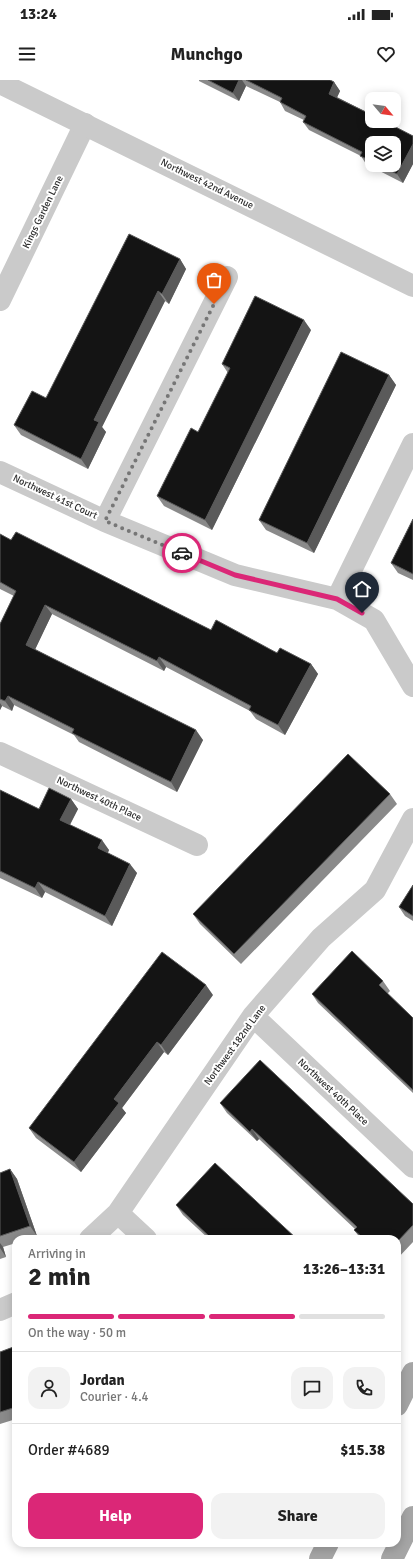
<!DOCTYPE html>
<html lang="en">
<head>
<meta charset="utf-8">
<style>
  body { margin:0; font-family:Signika,sans-serif; background:#f2f2f2; color:#222; height:100vh; display:flex; flex-direction:column; font-size:15px; white-space:nowrap }
  * { box-sizing:border-box; margin:0 }
  p { font-size:13px; color:#767676 }
  .icon { flex:none; width:22px; height:22px; fill:none; stroke:currentColor; stroke-width:2; stroke-linecap:round; stroke-linejoin:round }
  .map { position:relative; flex:1; overflow:hidden }
  .details { position:absolute; left:12px; top:1155px; width:389px; height:312px; display:flex; flex-direction:column; background:#fff; border-radius:12px; box-shadow:0 2px 10px #0003 }
  .details>* { flex:none }
  .needle { width:26px; rotate:119deg }
  .buttons { position:absolute; left:365px; top:12px; display:grid; gap:8px }
  .buttons a { display:grid; place-items:center; width:36px; height:36px; border-radius:8px; background:#fff; box-shadow:0 2px 10px #0003; font-size:20px }
  .pin { position:absolute; display:grid; place-items:center; width:34px; height:34px; color:#fff; margin:-41px -17px; border-radius:50% 50% 50% 0; rotate:-45deg; box-shadow:0 0 4px #0007 }
  .pin .icon { rotate:45deg }
  .courier { position:absolute; display:grid; place-items:center; width:40px; height:40px; margin:-20px; border:3px solid #db2777; border-radius:50%; background:#fff; color:#222; box-shadow:0 1px 5px #0007 }
  .summary em { font-style:normal; font-weight:700 }
  .summary div { display:flex; flex-direction:column-reverse }
  .summary { display:flex; align-items:center; justify-content:space-between; height:68px; padding:0 16px }
  h1 { font-size:26px; font-weight:700; line-height:30px }
  .bar { display:grid; grid-template-columns:repeat(4,1fr); gap:6px 4px; align-content:center; height:48px; padding:0 16px }
  .bar i { height:5px; border-radius:3px; background:#e0e0e0 }
  .bar .selected { background:#db2777 }
  .bar p { grid-column:span 4 }
  .line { display:flex; align-items:center; gap:10px; padding:0 16px; border-top:1px solid #e0e0e0 }
  .line div { flex:1 }
  .round { display:grid; place-items:center; flex:none; width:42px; height:42px; border-radius:12px; background:#f2f2f2 }
  .action { display:flex; gap:8px; margin-top:auto; padding:8px 16px }
  .action a { flex:1; height:46px; border-radius:12px; background:#db2777; color:#fff; font-size:16px; font-weight:700; line-height:46px; text-align:center }
  .action a+a { background:#f2f2f2; color:#222 }
  .status { display:flex; justify-content:space-between; align-items:center; height:28px; padding:0 20px; background:#fff; direction:ltr }
  .status svg { height:11px; fill:currentColor }
  header { display:flex; justify-content:space-between; align-items:center; height:52px; padding:0 16px; background:#fff; font-size:18px; font-weight:700 }
  .map>svg:first-child { display:block }
  .lines { fill:none; stroke-linecap:round; stroke-linejoin:round }
  .minor { stroke:#cacaca; stroke-width:22 }
  .tertiary { stroke:#cacaca; stroke-width:22 }
  .primary { stroke:#a5a5a5; stroke-width:22 }
  .wall { fill:#8a8a8a; fill-rule:evenodd }
  .shaded-wall { fill:#5a5a5a }
  .building { fill:#141414; stroke:#5a5a5a }
  .done { stroke:#767676; stroke-width:4; stroke-dasharray:0 7.2 }
  .route { stroke:#db2777; stroke-width:5 }
  .labels { text-anchor:middle; dominant-baseline:central; stroke-width:4; stroke-linejoin:round; paint-order:stroke }
  .street-label { font-size:10px; fill:#2d2d2d; stroke:#fff }
</style>
</head>
<body>
<div class="status"><b>13:24</b><svg viewBox="0 0 49 12"><path d="M0 12V9h3v3zM5 12V6h3v6zM10 12V3h3v9zM15 12V0h3v12zM26 1h20v11H26zM47 4h2v5h-2z"/></svg></div>
<header><svg class="icon" aria-label="menu" viewBox="0 0 24 24"><path d="M4 6h16M4 12h16M4 18h16"/></svg>Munchgo<svg class="icon" aria-label="heart" viewBox="0 0 24 24"><path d="M12 20l-8-8c-3-5 5-10 8-4 3-6 11-1 8 4z"/></svg></header>
<div class="map">
<svg width="413" height="1479" viewBox="0 0 413 1479">
  <rect width="100%" height="100%" fill="#fff"/>
  <g class="lines">
    <!-- minor -->
    <path class="minor" d="M 0,220 L 85,44
      M 0,392 L 105,441 L 235,495 L 337,519 L 374,540 L 413,606
      M 105,441 L 227,197
      M 337,519 L 413,364
      M 0,673 L 197,765
      M 253,936 L 413,1087
      M 118,1133 L 146,1159
      M 90,1159 L 118,1133 L 253,936 L 321,858 L 375,810 L 413,739
      M 0,1230 L 16,1223"/>
    <!-- tertiary -->
    <path class="tertiary" d="M 0,3 L 413,206"/>
    <!-- primary -->
    <path class="primary" d="M 397,1325 L 413,1293
      M 320,1479 L 328,1463
      M 392,1479 L 413,1437"/>
  </g>
  <!-- wall -->
  <path class="wall" d="M 199,0 L 330,0 L 334,2 L 340,11 L 337,17 L 413,56 L 413,84 L 403,103 L 366,84 L 361,76 L 309,50 L 303,42 L 304,40 L 285,31 L 280,22 L 246,6 L 239,21 L 199,1 ZM 372,63 L 394,85 L 372,85 Z
    M 180,179 L 186,189 L 169,224 L 165,221 L 102,347 L 106,352 L 88,389 L 21,355 L 14,345 L 46,318 Z
    M 311,250 L 212,450 L 164,426 L 157,416 L 198,352 L 228,293 L 222,284 Z
    M 389,295 L 396,305 L 314,473 L 266,450 L 259,440 Z
    M 413,439 L 413,500 L 398,493 L 391,483 Z
    M 0,454 L 11,460 L 211,550 L 311,584 L 318,594 L 285,655 L 256,639 L 250,631 L 166,587 L 164,591 L 52,534 L 35,569 L 203,660 L 177,712 L 79,662 L 74,655 L 14,625 L 12,631 L 2,626 L 0,630 L 0,544 L 14,516 L 0,509 Z
    M 0,710 L 39,729 L 71,719 L 78,729 L 70,745 L 109,770 L 108,773 L 137,793 L 112,846 L 45,812 L 42,818 L 0,798 Z
    M 390,714 L 397,724 L 241,884 L 200,844 L 193,834 Z
    M 413,805 L 413,841 L 405,836 L 399,827 Z
    M 383,901 L 390,911 L 387,914 L 413,938 L 413,1013 L 318,923 L 312,914 Z
    M 213,915 L 168,975 L 164,972 L 122,1028 L 126,1033 L 81,1092 L 36,1058 L 29,1048 Z
    M 220,1023 L 413,1124 L 413,1162 L 397,1179 L 397,1159 L 361,1159 L 354,1150 L 355,1149 L 259,1059 L 257,1061 L 227,1033 Z
    M 10,1089 L 17,1099 L 37,1156 L 28,1159 L 16,1159 L 16,1163 L 3,1167 L 6,1177 L 0,1179 L 0,1093 Z
    M 176,1125 L 297,1159 L 209,1159 L 183,1135 Z
    M 16,1266 L 16,1339 L 0,1344 L 0,1272 Z"/>
  <!-- shaded-wall -->
  <path class="shaded-wall" d="M 239,0 L 242,0 L 246,6 L 239,21 L 233,13 Z
    M 334,2 L 340,11 L 335,22 L 329,14 Z
    M 413,64 L 413,84 L 403,103 L 397,94 Z
    M 180,179 L 186,189 L 169,224 L 162,214 Z
    M 158,211 L 165,221 L 102,347 L 106,352 L 88,389 L 81,379 L 94,340 Z
    M 304,240 L 311,250 L 212,450 L 205,440 Z
    M 389,295 L 396,305 L 314,473 L 307,463 Z
    M 45,525 L 52,534 L 33,574 L 26,565 Z
    M 159,577 L 166,587 L 164,591 L 157,581 Z
    M 311,584 L 318,594 L 285,655 L 278,645 Z
    M 8,616 L 14,625 L 12,631 L 5,621 Z
    M 0,623 L 2,626 L 0,630 Z
    M 196,650 L 203,660 L 177,712 L 171,702 Z
    M 71,719 L 78,729 L 67,750 L 60,740 Z
    M 102,760 L 109,770 L 105,778 L 98,768 Z
    M 130,784 L 137,793 L 112,846 L 105,836 Z
    M 38,802 L 45,812 L 42,818 L 35,808 Z
    M 206,905 L 213,915 L 168,975 L 161,965 Z
    M 157,962 L 164,972 L 122,1028 L 126,1033 L 81,1092 L 74,1082 L 114,1019 Z
    M 252,1049 L 259,1059 L 257,1061 L 250,1052 Z
    M 10,1089 L 17,1099 L 37,1156 L 30,1146 Z
    M 0,1163 L 3,1167 L 6,1177 L 0,1168 Z"/>
  <!-- building -->
  <path class="building" d="M 208,0 L 239,0 L 233,13 Z
    M 246,0 L 330,0 L 334,2 L 329,14 L 372,35 L 372,41 L 384,41 L 413,56 L 413,64 L 397,94 L 379,85 L 394,85 L 394,63 L 372,63 L 372,81 L 360,76 L 362,72 L 303,42 L 306,36 L 280,22 L 282,18 Z
    M 129,154 L 180,179 L 162,214 L 158,211 L 94,340 L 99,342 L 81,379 L 14,345 L 32,311 L 46,318 Z
    M 255,216 L 304,240 L 205,440 L 157,416 L 191,348 L 198,352 L 230,288 L 222,284 Z
    M 341,272 L 389,295 L 307,463 L 259,440 Z
    M 413,439 L 413,494 L 391,483 Z
    M 16,452 L 211,550 L 216,540 L 277,573 L 280,568 L 311,584 L 278,645 L 249,630 L 251,626 L 159,577 L 157,581 L 45,525 L 26,565 L 196,650 L 171,702 L 72,653 L 74,649 L 8,616 L 5,621 L 0,619 L 0,544 L 16,511 L 0,502 L 0,454 L 11,460 Z
    M 348,674 L 390,714 L 234,874 L 193,834 Z
    M 49,708 L 71,719 L 60,740 L 102,760 L 98,768 L 130,784 L 105,836 L 38,802 L 35,808 L 0,791 L 0,710 L 39,729 Z
    M 413,805 L 413,836 L 399,827 Z
    M 352,871 L 383,901 L 379,905 L 413,938 L 413,1010 L 312,914 Z
    M 162,872 L 206,905 L 161,965 L 157,962 L 114,1019 L 119,1023 L 74,1082 L 29,1048 Z
    M 260,980 L 413,1124 L 413,1145 L 397,1162 L 397,1159 L 364,1159 L 354,1150 L 357,1147 L 252,1049 L 250,1052 L 220,1023 Z
    M 215,1083 L 297,1159 L 212,1159 L 176,1125 Z
    M 10,1089 L 30,1146 L 0,1156 L 0,1093 Z
    M 16,1266 L 16,1327 L 0,1332 L 0,1272 Z"/>
  <g class="lines">
    <!-- done -->
    <path class="done" d="M 182,473 L 105,441 L 214,224"/>
    <!-- route -->
    <path class="route" d="M 182,473 L 235,495 L 337,519 L 362,533"/>
  </g>
  <g class="labels">
    <!-- street labels -->
    <g class="street-label">
      <text transform="translate(207 104) rotate(26)">Northwest 42nd Avenue</text>
      <text transform="translate(43 132) rotate(-64)">Kings Garden Lane</text>
      <text transform="translate(55 417) rotate(25)">Northwest 41st Court</text>
      <text transform="translate(99 719) rotate(25)">Northwest 40th Place</text>
      <text transform="translate(235 965) rotate(-54)">Northwest 182nd Lane</text>
      <text transform="translate(333 1012) rotate(43)">Northwest 40th Place</text>
    </g>
  </g>
</svg>
<div class="buttons">
<a><svg class="needle" viewBox="-14 -14 28 28"><path d="M0-13l5 13h-10z" fill="#e53935"/><path d="M0 13l5-13h-10z" fill="#767676"/></svg></a>
<a><svg class="icon" aria-label="layers" viewBox="0 0 24 24"><path d="M12 4l9 5-9 5-9-5zM3 14l9 5 9-5"/></svg></a>
</div>
<div class="pin" style="left:214px;top:224px;background:#ea580c"><svg class="icon" aria-label="bag" viewBox="0 0 24 24"><path d="M5 8h14l-1 12H6zM9 8a3 3 0 0 1 6 0"/></svg></div>
<div class="pin" style="left:362px;top:533px;background:#1f2937"><svg class="icon" aria-label="home" viewBox="0 0 24 24"><path d="M3 11l9-7 9 7M6 9v11h12V9"/></svg></div>
<div class="courier" style="left:182px;top:473px"><svg class="icon" aria-label="car" viewBox="0 0 24 24"><path d="M5 17H2v-5l4-1 3-4h7l3 4 3 1v5h-3M9 17h6M6 11h13"/><circle cx="7" cy="17" r="2"/><circle cx="17" cy="17" r="2"/></svg></div>
<section class="details">
<div class="summary"><div><h1>2 min</h1><p>Arriving in</p></div><em>13:26–13:31</em></div>
<div class="bar"><i class="selected"></i><i class="selected"></i><i class="selected"></i><i></i><p>On the way · 50 m</p></div>
<div class="line" style="height:72px"><a class="round"><svg class="icon" aria-label="person" viewBox="0 0 24 24"><circle cx="12" cy="8" r="4"/><path d="M4 21q1-7 8-7t8 7"/></svg></a><div><b>Jordan</b><p>Courier · 4.4</p></div><a class="round"><svg class="icon" aria-label="chat" viewBox="0 0 24 24"><path d="M4 5h16v11H9l-5 4z"/></svg></a><a class="round"><svg class="icon" aria-label="phone" viewBox="0 0 24 24"><path d="M5 4h4l2 5-3 2q2 4 5 5l2-3 5 2v4C11 20 4 13 5 4z"/></svg></a></div>
<div class="line" style="height:52px"><div>Order #4689</div><b>$15.38</b></div>
<div class="action"><a>Help</a><a>Share</a></div>
</section>
</div>
</body>
</html>
